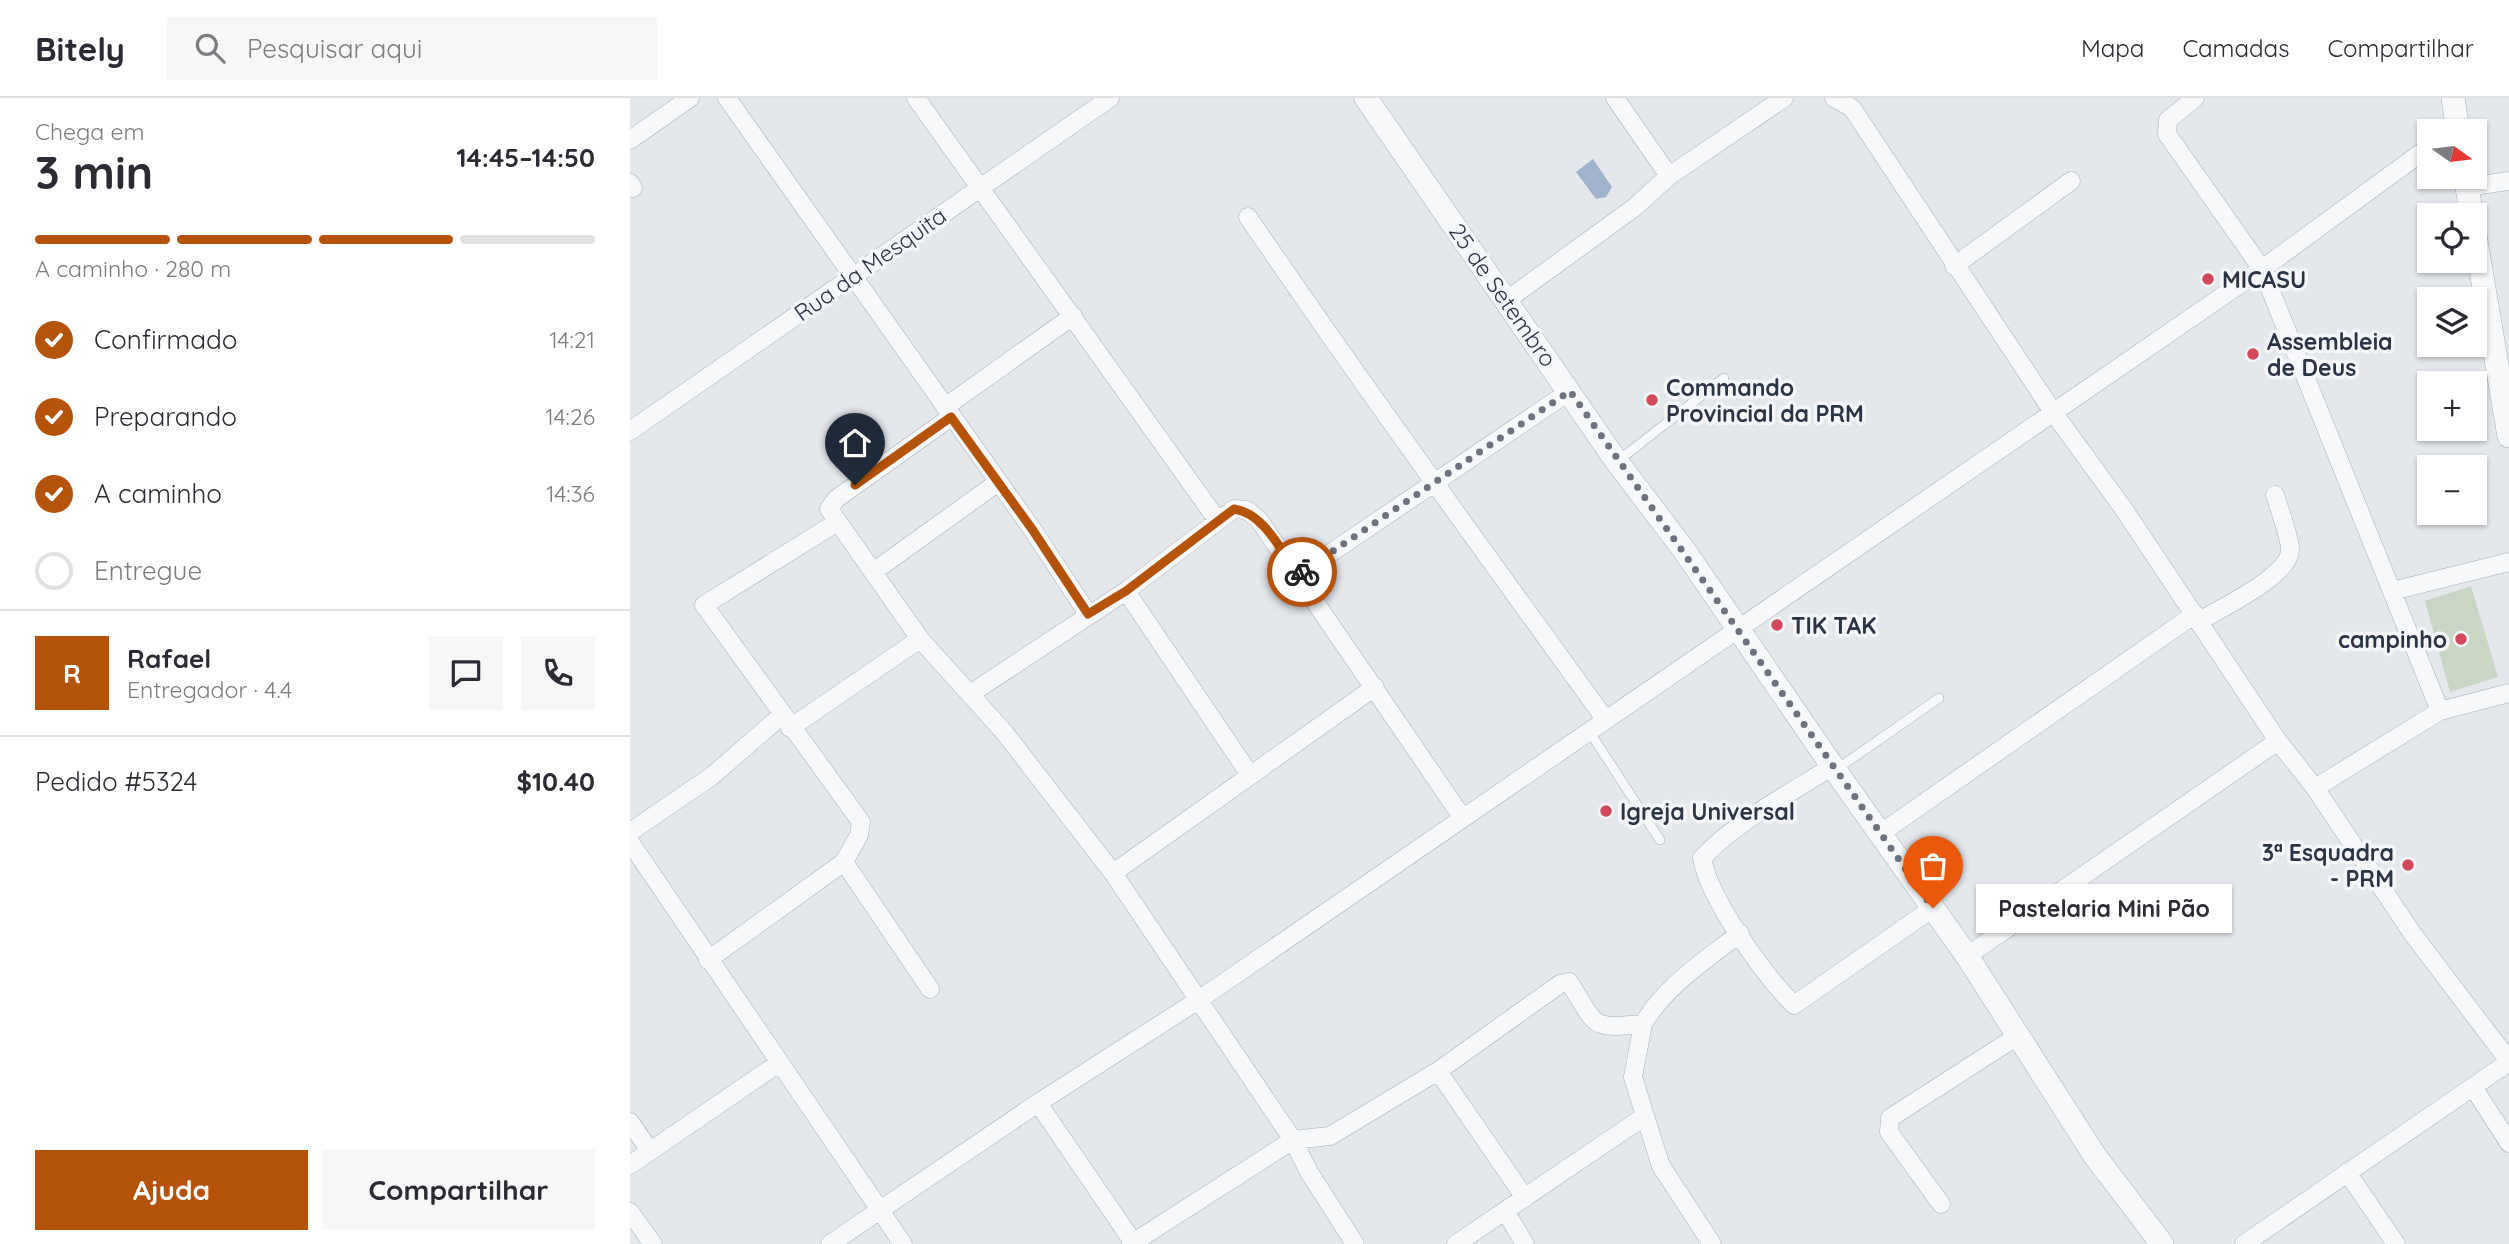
<!DOCTYPE html>
<html lang="pt">
<head>
<meta charset="utf-8">
<style>
  body { margin:0; font-family:Quicksand,sans-serif; background:#f7f7f7; color:#2b2b33; height:100vh; display:flex; flex-direction:column; font-size:26px; white-space:nowrap }
  * { box-sizing:border-box; margin:0 }
  p { font-size:23px; color:#7c7c81 }
  .icon { flex:none; width:38px; height:38px; fill:none; stroke:currentColor; stroke-width:2; stroke-linecap:round; stroke-linejoin:round }
  .map { position:relative; flex:1; overflow:hidden }
  .panel { display:flex; flex-direction:column; background:#fff; width:630px }
  .panel>* { flex:none }
  .needle { width:46px; rotate:104deg }
  .fabs { position:absolute; left:1787px; top:21px; display:grid; gap:14px }
  .fabs a { display:grid; place-items:center; width:70px; height:70px; border-radius:0px; background:#fff; box-shadow:0 2px 5px #0004; font-size:35px }
  .pin { position:absolute; display:grid; place-items:center; width:60px; height:60px; color:#fff; margin:-72px -30px; border-radius:50% 50% 50% 0; rotate:-45deg; box-shadow:0 0 7px #0007 }
  .pin .icon { rotate:45deg }
  .courier { position:absolute; display:grid; place-items:center; width:70px; height:70px; margin:-35px; border:5px solid #b45309; border-radius:50%; background:#fff; color:#222; box-shadow:0 2px 9px #0007 }
  .bubble { position:absolute; height:49px; border-radius:0px; background:#fff; box-shadow:0 2px 5px #0004; font-size:23px; font-weight:700; line-height:49px; text-align:center }
  .head em { font-style:normal; font-weight:700 }
  .head div { display:flex; flex-direction:column-reverse }
  .head { display:flex; align-items:center; justify-content:space-between; height:119px; padding:0 35px }
  h1 { font-size:46px; font-weight:700; line-height:52px }
  .bar { display:grid; grid-template-columns:repeat(4,1fr); gap:10px 7px; align-content:center; height:84px; padding:0 35px }
  .bar i { height:9px; border-radius:5px; background:#e1e1e2 }
  .bar .active { background:#b45309 }
  .bar p { grid-column:span 4 }
  .line { display:flex; align-items:center; gap:18px; padding:0 35px; border-top:2px solid #e1e1e2 }
  .line div { flex:1 }
  .round { display:grid; place-items:center; flex:none; width:74px; height:74px; border-radius:0px; background:#f7f7f7 }
  ol { padding:0 35px; list-style:none }
  li { display:flex; align-items:center; gap:21px; height:77px }
  li p { margin-inline-start:auto }
  li .icon { padding:7px; border-radius:50%; background:#b45309; color:#fff; stroke-width:4 }
  li:last-child { color:#7c7c81 }
  li i { width:38px; height:38px; border:4px solid #e1e1e2; border-radius:50% }
  .action { display:flex; gap:14px; margin-top:auto; padding:14px 35px }
  .action a { flex:1; height:80px; border-radius:0px; background:#b45309; color:#fff; font-size:28px; font-weight:700; line-height:80px; text-align:center }
  .action a+a { background:#f7f7f7; color:#2b2b33 }
  header { display:flex; align-items:center; gap:42px; box-sizing:border-box; height:98px; padding:0 35px; background:#fff; border-bottom:2px solid #e1e1e2 }
  header strong { font-size:33px }
  nav { display:flex; gap:38px; margin-inline-start:auto; font-size:24px }
  .search { width:490px; height:63px; background:#f7f7f7; display:flex; align-items:center; gap:18px; box-sizing:border-box; padding:0 24px; border-radius:0px; color:#7c7c81; font-size:26px }
  main { display:flex; flex:1; min-height:0 }
  .map>svg:first-child { display:block }
  .green { fill:#c9d6c5 }
  .water { fill:#9fb4cc }
  .lines { fill:none; stroke-linecap:round; stroke-linejoin:round }
  .service-casing { stroke:#a9aeb7; stroke-width:10 }
  .minor-casing { stroke:#a9aeb7; stroke-width:19 }
  .tertiary-casing { stroke:#a9aeb7; stroke-width:24 }
  .service { stroke:#f7f8fa; stroke-width:9 }
  .minor { stroke:#f7f8fa; stroke-width:18 }
  .tertiary { stroke:#f7f8fa; stroke-width:23 }
  .done { stroke:#6c737f; stroke-width:7; stroke-dasharray:0 12.6 }
  .route { stroke:#b45309; stroke-width:9 }
  .poi-dot { fill:#d1495b; stroke:#f4f6f9; stroke-width:2.5 }
  .labels { text-anchor:middle; dominant-baseline:central; stroke-width:7; stroke-linejoin:round; paint-order:stroke }
  .street-label { font-size:23px; fill:#2b3445; stroke:#f4f6f9 }
  .poi-label { font-size:23px; font-weight:bold; fill:#2b3445; stroke:#f4f6f9; text-anchor:start }
</style>
</head>
<body>
<header>
<strong>Bitely</strong>
<div class="search"><svg class="icon" aria-label="search" viewBox="0 0 24 24"><circle cx="10" cy="10" r="6"/><path d="M15 15l6 6"/></svg>Pesquisar aqui</div>
<nav><a>Mapa</a><a>Camadas</a><a>Compartilhar</a></nav>
</header>
<main>
<section class="panel">
<div class="head"><div><h1>3 min</h1><p>Chega em</p></div><em>14:45–14:50</em></div>
<div class="bar"><i class="active"></i><i class="active"></i><i class="active"></i><i></i><p>A caminho · 280 m</p></div>
<ol>
<li><svg class="icon" aria-label="check" viewBox="0 0 24 24"><path d="M5 12l5 5 9-10"/></svg>Confirmado<p>14:21</p></li>
<li><svg class="icon" aria-label="check" viewBox="0 0 24 24"><path d="M5 12l5 5 9-10"/></svg>Preparando<p>14:26</p></li>
<li><svg class="icon" aria-label="check" viewBox="0 0 24 24"><path d="M5 12l5 5 9-10"/></svg>A caminho<p>14:36</p></li>
<li><i></i>Entregue</li>
</ol>
<div class="line" style="height:126px"><b class="round" style="background:#b45309;color:#fff">R</b><div><b>Rafael</b><p>Entregador · 4.4</p></div><a class="round"><svg class="icon" aria-label="chat" viewBox="0 0 24 24"><path d="M4 5h16v11H9l-5 4z"/></svg></a><a class="round"><svg class="icon" aria-label="phone" viewBox="0 0 24 24"><path d="M5 4h4l2 5-3 2q2 4 5 5l2-3 5 2v4C11 20 4 13 5 4z"/></svg></a></div>
<div class="line" style="height:91px"><div>Pedido #5324</div><b>$10.40</b></div>
<div class="action"><a>Ajuda</a><a>Compartilhar</a></div>
</section>
<div class="map">
<svg width="1879" height="1146" viewBox="0 0 1879 1146">
  <rect width="100%" height="100%" fill="#e4e7ec"/>
  <!-- green -->
  <path class="green" d="M 1841,488 L 1868,579 L 1820,594 L 1795,503 Z"/>
  <!-- water -->
  <path class="water" d="M 963,61 L 982,89 L 976,99 L 966,101 L 946,74 Z"/>
  <g class="lines">
    <!-- service casing -->
    <g class="service-casing">
      <path id="service" d="M 988,363 L 1094,280
        M 959,633 L 1030,742
        M 1207,671 L 1309,600"/>
    </g>
    <!-- minor casing -->
    <g class="minor-casing">
      <path id="minor" d="M 97,0 L 402,431 L 458,516
        M 286,0 L 588,423 L 604,411 L 617,412 L 629,422 L 832,719
        M 985,0 L 1039,78
        M 1204,0 L 1222,10 L 1423,314 L 1493,410 L 1648,643 L 1685,690 L 1782,835 L 1879,963
        M 1565,0 L 1538,22 L 1537,36 L 1632,171 L 1810,613
        M 0,42 L 60,0
        M 0,85 L 3,90
        M 1837,89 L 1879,83
        M 618,119 C 734,289 855,455 975,621
        M 1324,168 L 1441,83
        M 877,202 L 1005,109 L 1039,78 L 1154,0
        M 315,309 L 443,218
        M 321,319 L 206,401 L 199,411 L 290,541 L 374,634 L 483,775 L 663,1042 L 679,1074 L 725,1146
        M 0,333 L 480,0
        M 243,474 L 367,385
        M 668,477 L 940,293
        M 496,493 L 620,677
        M 1762,493 L 1879,464
        M 1570,523 C 1590,510 1663,477 1660,450 C 1658,433 1650,414 1645,397
        M 340,596 L 496,493 L 588,423
        M 160,630 L 290,541
        M 1203,668 C 1159,696 1108,722 1072,760 C 1079,801 1134,877 1164,907 L 1303,810
        M 1685,690 L 1810,613 L 1879,595
        M 0,734 L 82,678 L 151,618
        M 1251,735 L 1565,516
        M 0,744 L 273,1146
        M 214,764 L 300,891
        M 483,775 L 745,589
        M 1337,858 L 1648,643
        M 78,862 L 214,764 L 229,737 L 231,724 L 74,507 L 206,425
        M 1013,926 C 1036,887 1075,863 1110,835
        M 808,973 L 895,1100
        M 1843,989 L 1879,1045
        M 408,1005 L 503,1144
        M 0,1024 L 20,1053
        M 0,1067 L 149,965
        M 1717,1074 L 1766,1146
        M 1311,1106 L 1259,1034 L 1260,1020 L 1389,937
        M 875,1113 L 895,1146
        M 0,1114 L 23,1146
        M 200,1146 L 408,1005 L 570,901 L 1632,171 L 1799,49
        M 501,1146 L 663,1042 L 700,1038 L 808,973 L 930,886 L 939,884 C 968,929 958,931 1013,926 L 1003,979 L 1015,1018 L 1031,1068 L 1082,1146
        M 826,1146 L 1015,1018
        M 1614,1146 L 1879,964"/>
    </g>
    <!-- tertiary casing -->
    <g class="tertiary-casing">
      <path id="tertiary" d="M 736,0 L 987,364 L 1054,452 L 1205,672 L 1337,858 L 1465,1058 L 1532,1146
        M 1823,0 L 1828,33
        M 1835,79 L 1842,117
        M 1844,131 L 1879,338"/>
    </g>
    <!-- service -->
    <use href="#service" class="service"/>
    <!-- minor -->
    <use href="#minor" class="minor"/>
    <!-- tertiary -->
    <use href="#tertiary" class="tertiary"/>
  </g>
  <g class="lines">
    <!-- done -->
    <path class="done" d="M 672,474 L 940,293 L 1303,810"/>
    <!-- route -->
    <path class="route" d="M 225,387 L 321,319 L 402,431 L 458,516 L 496,493 L 604,411 C 634,415 651,453 668,477 L 672,474"/>
  </g>
  <!-- markers -->
  <g class="poi-dot">
    <circle cx="1578" cy="181" r="7"/>
    <circle cx="1623" cy="256" r="7"/>
    <circle cx="1022" cy="302" r="7"/>
    <circle cx="1147" cy="527" r="7"/>
    <circle cx="1831" cy="541" r="7"/>
    <circle cx="976" cy="713" r="7"/>
    <circle cx="1778" cy="767" r="7"/>
  </g>
  <g class="labels">
    <!-- street labels -->
    <g class="street-label">
      <text transform="translate(240 166) rotate(-35)">Rua da Mesquita</text>
      <text transform="translate(873 197) rotate(55)">25 de Setembro</text>
    </g>
    <!-- poi labels -->
    <g class="poi-label">
      <text x="1592" y="181">MICASU</text>
      <text x="1637" y="243">Assembleia<tspan x="1637" dy="26">de Deus</tspan></text>
      <text x="1036" y="289">Commando<tspan x="1036" dy="26">Provincial da PRM</tspan></text>
      <text x="1161" y="527">TIK TAK</text>
      <text x="1817" y="541" text-anchor="end">campinho</text>
      <text x="990" y="713">Igreja Universal</text>
      <text x="1764" y="754" text-anchor="end">3ª Esquadra<tspan x="1764" dy="26">- PRM</tspan></text>
    </g>
  </g>
</svg>
<div class="fabs">
<a><svg class="needle" viewBox="-14 -14 28 28"><path d="M0-13l5 13h-10z" fill="#e53935"/><path d="M0 13l5-13h-10z" fill="#7c7c81"/></svg></a>
<a><svg class="icon" aria-label="locate" viewBox="0 0 24 24"><circle cx="12" cy="12" r="6"/><path d="M12 2v4M12 18v4M2 12h4M18 12h4"/></svg></a>
<a><svg class="icon" aria-label="layers" viewBox="0 0 24 24"><path d="M12 4l9 5-9 5-9-5zM3 14l9 5 9-5"/></svg></a>
<a>+</a>
<a>−</a>
</div>
<div class="pin" style="left:1303px;top:810px;background:#ea580c"><svg class="icon" aria-label="bag" viewBox="0 0 24 24"><path d="M5 8h14l-1 12H6zM9 8a3 3 0 0 1 6 0"/></svg></div>
<div class="pin" style="left:225px;top:387px;background:#1f2937"><svg class="icon" aria-label="home" viewBox="0 0 24 24"><path d="M3 11l9-7 9 7M6 9v11h12V9"/></svg></div>
<div class="courier" style="left:672px;top:474px"><svg class="icon" aria-label="bike" viewBox="0 0 24 24"><circle cx="6" cy="16" r="4"/><circle cx="18" cy="16" r="4"/><path d="M6 16l4-8h5l3 8M10 8l3 8H6M13 5h3"/></svg></div>
<div class="bubble" style="left:1346px;top:786px;width:256px">Pastelaria Mini Pão</div>
</div>
</main>
</body>
</html>
